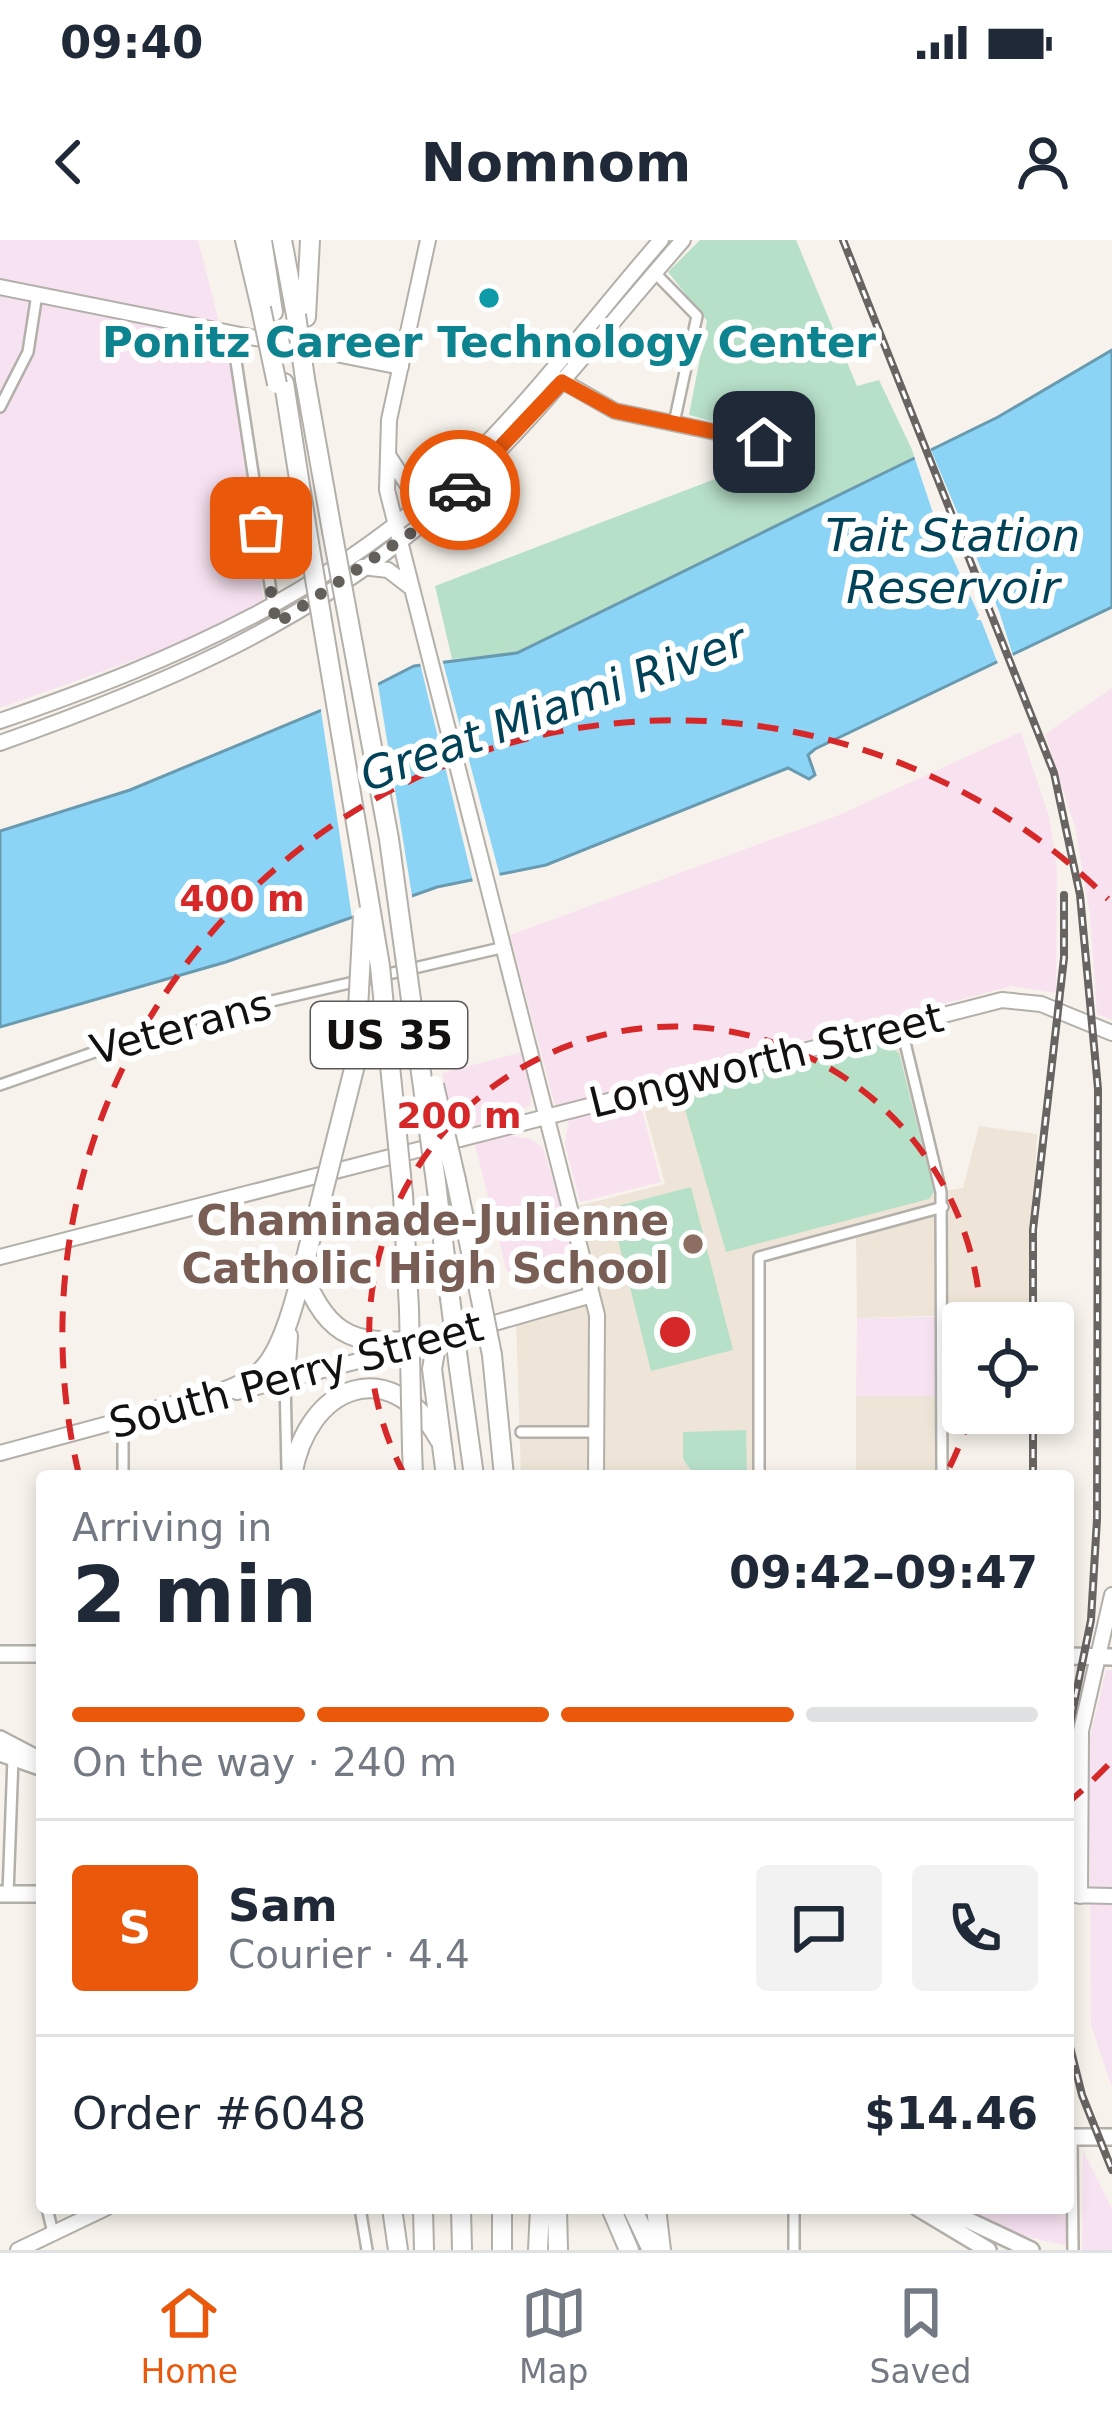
<!DOCTYPE html>
<html lang="en">
<head>
<meta charset="utf-8">
<style>
  body { margin:0; font-family:"DejaVu Sans",sans-serif; background:#f2f2f3; color:#1f2937; height:100vh; display:flex; flex-direction:column; font-size:45px; white-space:nowrap }
  * { box-sizing:border-box; margin:0 }
  p { font-size:39px; color:#747a83 }
  .icon { flex:none; width:66px; height:66px; fill:none; stroke:currentColor; stroke-width:2; stroke-linecap:round; stroke-linejoin:round }
  .map { position:relative; flex:1; overflow:hidden }
  .panel { position:absolute; left:36px; top:1230px; width:1038px; height:744px; display:flex; flex-direction:column; background:#fff; border-radius:12px; box-shadow:0 6px 18px #0003 }
  .panel>* { flex:none }
  .buttons { position:absolute; left:942px; top:1062px; display:grid; gap:24px }
  .buttons a { display:grid; place-items:center; width:132px; height:132px; border-radius:12px; background:#fff; box-shadow:0 6px 18px #0003; font-size:60px }
  .pin { position:absolute; display:grid; place-items:center; width:102px; height:102px; color:#fff; margin:-51px; border-radius:24px; box-shadow:0 6px 18px #0006 }
  .courier { position:absolute; display:grid; place-items:center; width:120px; height:120px; margin:-60px; border:9px solid #ea580c; border-radius:50%; background:#fff; color:#222; box-shadow:0 3px 15px #0007 }
  .head em { font-style:normal; font-weight:700 }
  .head div { display:flex; flex-direction:column-reverse }
  .head { display:flex; align-items:center; justify-content:space-between; height:204px; padding:0 36px }
  h1 { font-size:78px; font-weight:700; line-height:90px }
  .bar { display:grid; grid-template-columns:repeat(4,1fr); gap:18px 12px; align-content:center; height:144px; padding:0 36px }
  .bar i { height:15px; border-radius:9px; background:#e0e1e3 }
  .bar .current { background:#ea580c }
  .bar p { grid-column:span 4 }
  .line { display:flex; align-items:center; gap:30px; padding:0 36px; border-top:3px solid #e0e1e3 }
  .line div { flex:1 }
  .round { display:grid; place-items:center; flex:none; width:126px; height:126px; border-radius:12px; background:#f2f2f3 }
  .status { display:flex; justify-content:space-between; align-items:center; height:84px; padding:0 60px; background:#fff; direction:ltr }
  .status svg { height:33px; fill:currentColor }
  header { display:flex; justify-content:space-between; align-items:center; height:156px; padding:0 36px; background:#fff; font-size:54px; font-weight:700 }
  .tab-bar { display:flex; justify-content:space-around; align-items:center; height:168px; border-top:3px solid #e0e1e3; background:#fff; font-size:33px; color:#747a83 }
  .tab-bar a { display:grid; justify-items:center; gap:6px }
  .tab-bar .current { color:#ea580c }
  .map>svg:first-child { display:block }
  .commercial { fill:#f7e2f1 }
  .industrial { fill:#f8e2ef }
  .built { fill:#eee5d8 }
  .green { fill:#b7e0c9 }
  .water { fill:#8cd4f5; stroke:#689ab0; stroke-width:3 }
  .pier { fill:#f7f3ec }
  .lines { fill:none; stroke-linecap:round; stroke-linejoin:round }
  .street-casing { stroke:#b3afa9; stroke-width:14 }
  .secondary-casing { stroke:#b3afa9; stroke-width:18 }
  .primary-casing { stroke:#b3afa9; stroke-width:20 }
  .highway-casing { stroke:#b3afa9; stroke-width:22 }
  .street { stroke:#fff; stroke-width:9 }
  .secondary { stroke:#fff; stroke-width:14 }
  .primary { stroke:#fff; stroke-width:15 }
  .highway { stroke:#fff; stroke-width:18 }
  .rail-casing { stroke:#676461; stroke-width:8 }
  .rail { stroke:#fff; stroke-width:3; stroke-dasharray:9; stroke-linecap:butt }
  .highway-bridge-casing { stroke:#b3afa9; stroke-width:22; stroke-linecap:butt }
  .highway-bridge { stroke:#fff; stroke-width:18 }
  .done { stroke:#63605c; stroke-width:12; stroke-dasharray:0 21.6 }
  .route { stroke:#ea580c; stroke-width:15 }
  .ring { fill:none; stroke:#d62828; stroke-width:6; stroke-dasharray:21 15 }
  .culture-dot { fill:#0f9aa8; stroke:#fff; stroke-width:4.5 }
  .education-dot { fill:#8d6e63; stroke:#fff; stroke-width:4.5 }
  .labels { text-anchor:middle; dominant-baseline:central; stroke-width:12; stroke-linejoin:round; paint-order:stroke }
  .shield { fill:#fff; stroke:#5a5857; stroke-width:3 }
  .shield-label { font-size:39px; font-weight:bold; fill:#13110f }
  .culture-label { font-size:42px; font-weight:bold; fill:#0d838f; stroke:#fff }
  .street-label { font-size:42px; fill:#13110f; stroke:#fff }
  .education-label { font-size:42px; font-weight:bold; fill:#785e54; stroke:#fff; text-anchor:end }
  .water-label { font-size:45px; font-style:italic; fill:#004258; stroke:#fff }
  .centre { fill:#d62828; stroke:#fff; stroke-width:6 }
  .ring-label { font-size:36px; text-anchor:middle; font-weight:bold; fill:#d62828; stroke:#fff; stroke-width:12; stroke-linejoin:round; paint-order:stroke }
</style>
</head>
<body>
<div class="status"><b>09:40</b><svg viewBox="0 0 49 12"><path d="M0 12V9h3v3zM5 12V6h3v6zM10 12V3h3v9zM15 12V0h3v12zM26 1h20v11H26zM47 4h2v5h-2z"/></svg></div>
<header><svg class="icon" aria-label="back" viewBox="0 0 24 24"><path d="M15 5l-7 7 7 7"/></svg>Nomnom<svg class="icon" aria-label="person" viewBox="0 0 24 24"><circle cx="12" cy="8" r="4"/><path d="M4 21q1-7 8-7t8 7"/></svg></header>
<div class="map">
<svg width="1112" height="2010" viewBox="0 0 1112 2010">
  <rect width="100%" height="100%" fill="#f7f3ec"/>
  <!-- commercial -->
  <path class="commercial" d="M 0,0 L 198,0 L 233,138 L 264,362 L 212,392 L 0,468 Z
    M 936,1077 L 936,1156 L 856,1156 L 857,1078 Z
    M 1106,1430 L 1112,1430 L 1112,1847 L 1091,1785 L 1089,1501 Z
    M 1083,1910 L 1112,1969 L 1112,2010 L 1082,2010 Z
    M 964,1968 L 1068,1968 L 1067,2006 L 1024,1996 Z"/>
  <!-- industrial -->
  <path class="industrial" d="M 1112,448 L 1112,780 L 1097,774 L 1090,676 L 1075,587 L 1045,494 Z
    M 1021,492 L 1049,576 L 1057,628 L 1056,753 L 1012,746 L 555,866 L 510,695 L 839,575 Z
    M 523,812 L 532,849 L 530,866 L 454,892 L 442,833 Z
    M 639,859 L 661,942 L 580,962 L 565,905 L 568,882 L 576,875 Z
    M 503,894 L 531,899 L 543,908 L 575,1013 L 507,1032 L 474,901 Z"/>
  <!-- built -->
  <path class="built" d="M 901,786 L 942,951 L 963,948 L 979,886 L 1037,894 L 1029,1073 L 857,1078 L 856,991 L 760,1017 L 759,1236 L 521,1236 L 516,1077 L 591,1055 L 570,968 L 665,944 L 640,853 Z
    M 856,1156 L 942,1156 L 942,1236 L 856,1236 Z"/>
  <!-- green -->
  <path class="green" d="M 700,0 L 796,0 L 857,146 L 879,140 L 915,216 L 517,413 L 452,419 L 435,346 L 783,213 L 777,200 L 689,175 L 707,81 L 668,32 Z
    M 879,801 L 899,813 L 934,952 L 929,959 L 726,1012 L 680,852 Z
    M 691,947 L 733,1110 L 651,1131 L 610,968 Z
    M 746,1190 L 747,1236 L 695,1236 L 683,1219 L 683,1192 Z"/>
  <!-- water -->
  <path class="water" d="M 1112,110 L 1112,367 L 815,509 L 808,515 L 815,535 L 809,539 L 788,528 L 546,625 L 437,647 L 226,722 L 0,787 L 0,591 L 130,550 L 351,458 L 414,426 L 517,413 L 998,177 Z"/>
  <!-- pier -->
  <path class="pier" d="M 928,203 L 999,371 L 1015,422 L 1000,429 L 981,380 L 976,380 L 979,375 L 936,282 L 912,210 Z
    M 441,415 L 501,640 L 474,646 L 419,419 Z
    M 377,438 L 413,662 L 353,684 L 320,464 Z"/>
  <g class="lines">
    <!-- street casing -->
    <g class="street-casing">
      <path id="street" d="M 655,33 L 697,76 L 674,183
        M 232,95 L 276,384
        M 0,167 L 28,112 L 37,54
        M 901,786 L 941,952 L 942,1236
        M 0,845 L 181,782 L 505,707
        M 285,1139 L 287,1230
        M 123,1180 L 123,1236
        M 521,1192 L 596,1192
        M 759,1236 L 759,1017 L 943,967
        M 8,1654 L 13,1518
        M 1072,1897 L 1073,2010
        M 47,1968 L 53,1993
        M 360,1968 L 367,2010
        M 794,1968 L 794,2010"/>
    </g>
    <!-- secondary casing -->
    <g class="secondary-casing">
      <path id="secondary" d="M 428,0 L 389,180 L 387,250 L 597,1075 L 596,1236
        M 0,47 L 401,127
        M 559,139 L 615,171 L 763,202
        M 388,215 L 407,244 L 438,248
        M 362,327 L 388,330 L 410,347
        M 0,481 C 179,419 337,351 475,215 C 542,148 599,71 661,0
        M 0,503 C 149,450 295,390 418,287 C 518,203 597,98 683,0
        M 0,1017 L 1002,760 L 1041,764 L 1112,793
        M 446,1097 L 592,1055
        M 237,1152 L 413,1107
        M 0,1213 L 152,1172
        M 1068,1655 L 1112,1656
        M 1080,1656 L 1081,1491 L 1112,1355
        M 18,2010 L 106,1968"/>
    </g>
    <!-- primary casing -->
    <g class="primary-casing">
      <path id="primary" d="M 0,1414 L 42,1414
        M 1068,1416 L 1112,1417
        M 0,1499 L 42,1521
        M 0,1513 L 37,1526
        M 0,1654 L 42,1654
        M 1068,1897 L 1112,1897
        M 918,1968 L 988,2010
        M 942,1968 L 1031,2010"/>
    </g>
    <!-- highway casing -->
    <g class="highway-casing">
      <path id="highway" d="M 245,0 L 261,68
        M 262,0 L 273,72
        M 282,0 L 296,75
        M 306,77 L 310,0
        M 305,139 L 332,291
        M 284,143 L 309,303
        M 456,940 L 480,1055
        M 436,942 L 450,1058
        M 403,955 L 409,1069
        M 300,1027 C 331,1107 359,1104 437,1100 L 432,1129 L 446,1236
        M 492,1115 L 504,1236
        M 459,1128 L 474,1236
        M 285,1139 L 288,1096
        M 144,1174 C 179,1163 232,1156 260,1132 C 291,1105 305,1012 318,972
        M 412,1208 L 413,1236
        M 292,1236 C 307,1144 391,1113 439,1199
        M 392,1968 L 398,2010
        M 423,1968 L 424,2010
        M 461,1968 L 462,2010
        M 502,1968 L 502,2010
        M 557,1968 L 558,2010
        M 611,1968 L 629,2010
        M 632,1968 L 652,2010
        M 656,1968 L 661,2010
        M 538,2010 L 540,1968"/>
    </g>
    <!-- street -->
    <use href="#street" class="street"/>
    <!-- secondary -->
    <use href="#secondary" class="secondary"/>
    <!-- primary -->
    <use href="#primary" class="primary"/>
    <!-- highway -->
    <use href="#highway" class="highway"/>
    <!-- rail casing -->
    <g class="rail-casing">
      <path id="rail" d="M 843,0 L 1054,533 L 1080,655 L 1098,849 L 1097,1279 L 1091,1380 L 1068,1493
        M 1033,1083 L 1033,990 L 1064,718 L 1064,655
        M 1033,1173 L 1033,1236
        M 1068,1799 L 1082,1855 L 1112,1930"/>
    </g>
    <!-- rail -->
    <use href="#rail" class="rail"/>
    <!-- highway-bridge casing -->
    <g class="highway-bridge-casing">
      <path id="highway-bridge" d="M 261,68 L 277,144
        M 296,75 L 305,139
        M 332,291 L 389,599 L 436,942
        M 309,303 L 380,726 L 403,955
        M 434,845 L 456,940
        M 318,972 L 355,825 L 363,676
        M 480,1055 L 492,1115
        M 450,1058 L 459,1128
        M 409,1069 L 412,1208"/>
    </g>
    <!-- highway-bridge -->
    <use href="#highway-bridge" class="highway-bridge"/>
  </g>
  <g class="lines">
    <!-- done -->
    <path class="done" d="M 261,288 L 276,384 L 414,291 L 460,250"/>
    <!-- route -->
    <path class="route" d="M 460,250 L 562,142 L 615,171 L 764,202"/>
  </g>
  <!-- distance rings -->
  <g class="ring">
    <path d="M970 1174A306 306 0 0 1 945 1236M405 1236A306 306 0 1 1 981 1081"/>
    <path d="M1108 1525A613 613 0 0 1 1069 1562M79 1235A613 613 0 0 1 1108 659"/>
  </g>
  <!-- markers -->
  <circle class="culture-dot" cx="489" cy="58" r="12"/>
  <circle class="education-dot" cx="693" cy="1004" r="12"/>
  <g class="labels">
    <!-- shield labels -->
    <rect class="shield" x="311" y="762" width="156" height="66" rx="9"/>
    <g class="shield-label">
      <text x="389" y="795">US 35</text>
    </g>
    <!-- culture labels -->
    <g class="culture-label">
      <text x="489" y="102">Ponitz Career Technology Center</text>
    </g>
    <!-- street labels -->
    <g class="street-label">
      <text transform="translate(181 787) rotate(-15)">Veterans</text>
      <text transform="translate(766 820) rotate(-14)">Longworth Street</text>
      <text transform="translate(296 1135) rotate(-15)">South Perry Street</text>
    </g>
    <!-- education labels -->
    <g class="education-label">
      <text x="669" y="980">Chaminade-Julienne<tspan x="669" dy="48">Catholic High School</tspan></text>
    </g>
    <!-- water labels -->
    <g class="water-label">
      <text x="953" y="295">Tait Station<tspan x="953" dy="52">Reservoir</tspan></text>
      <text transform="translate(553 468) rotate(-20)">Great Miami River</text>
    </g>
  </g>
  <circle cx="675" cy="1092" r="18" class="centre"/>
  <g class="ring-label">
    <text x="242" y="671">400 m</text>
    <text x="459" y="888">200 m</text>
  </g>
</svg>
<div class="buttons">
<a><svg class="icon" aria-label="locate" viewBox="0 0 24 24"><circle cx="12" cy="12" r="6"/><path d="M12 2v4M12 18v4M2 12h4M18 12h4"/></svg></a>
</div>
<div class="pin" style="left:261px;top:288px;background:#ea580c"><svg class="icon" aria-label="bag" viewBox="0 0 24 24"><path d="M5 8h14l-1 12H6zM9 8a3 3 0 0 1 6 0"/></svg></div>
<div class="pin" style="left:764px;top:202px;background:#1f2937"><svg class="icon" aria-label="home" viewBox="0 0 24 24"><path d="M3 11l9-7 9 7M6 9v11h12V9"/></svg></div>
<div class="courier" style="left:460px;top:250px"><svg class="icon" aria-label="car" viewBox="0 0 24 24"><path d="M5 17H2v-5l4-1 3-4h7l3 4 3 1v5h-3M9 17h6M6 11h13"/><circle cx="7" cy="17" r="2"/><circle cx="17" cy="17" r="2"/></svg></div>
<section class="panel">
<div class="head"><div><h1>2 min</h1><p>Arriving in</p></div><em>09:42–09:47</em></div>
<div class="bar"><i class="current"></i><i class="current"></i><i class="current"></i><i></i><p>On the way · 240 m</p></div>
<div class="line" style="height:216px"><b class="round" style="background:#ea580c;color:#fff">S</b><div><b>Sam</b><p>Courier · 4.4</p></div><a class="round"><svg class="icon" aria-label="chat" viewBox="0 0 24 24"><path d="M4 5h16v11H9l-5 4z"/></svg></a><a class="round"><svg class="icon" aria-label="phone" viewBox="0 0 24 24"><path d="M5 4h4l2 5-3 2q2 4 5 5l2-3 5 2v4C11 20 4 13 5 4z"/></svg></a></div>
<div class="line" style="height:156px"><div>Order #6048</div><b>$14.46</b></div>
</section>
</div>
<nav class="tab-bar">
<a class="current"><svg class="icon" aria-label="home" viewBox="0 0 24 24"><path d="M3 11l9-7 9 7M6 9v11h12V9"/></svg>Home</a>
<a><svg class="icon" aria-label="map" viewBox="0 0 24 24"><path d="M3 6l6-2 6 2 6-2v14l-6 2-6-2-6 2zM9 4v14M15 6v14"/></svg>Map</a>
<a><svg class="icon" aria-label="saved" viewBox="0 0 24 24"><path d="M7 4h10v16l-5-4-5 4z"/></svg>Saved</a>
</nav>
</body>
</html>
